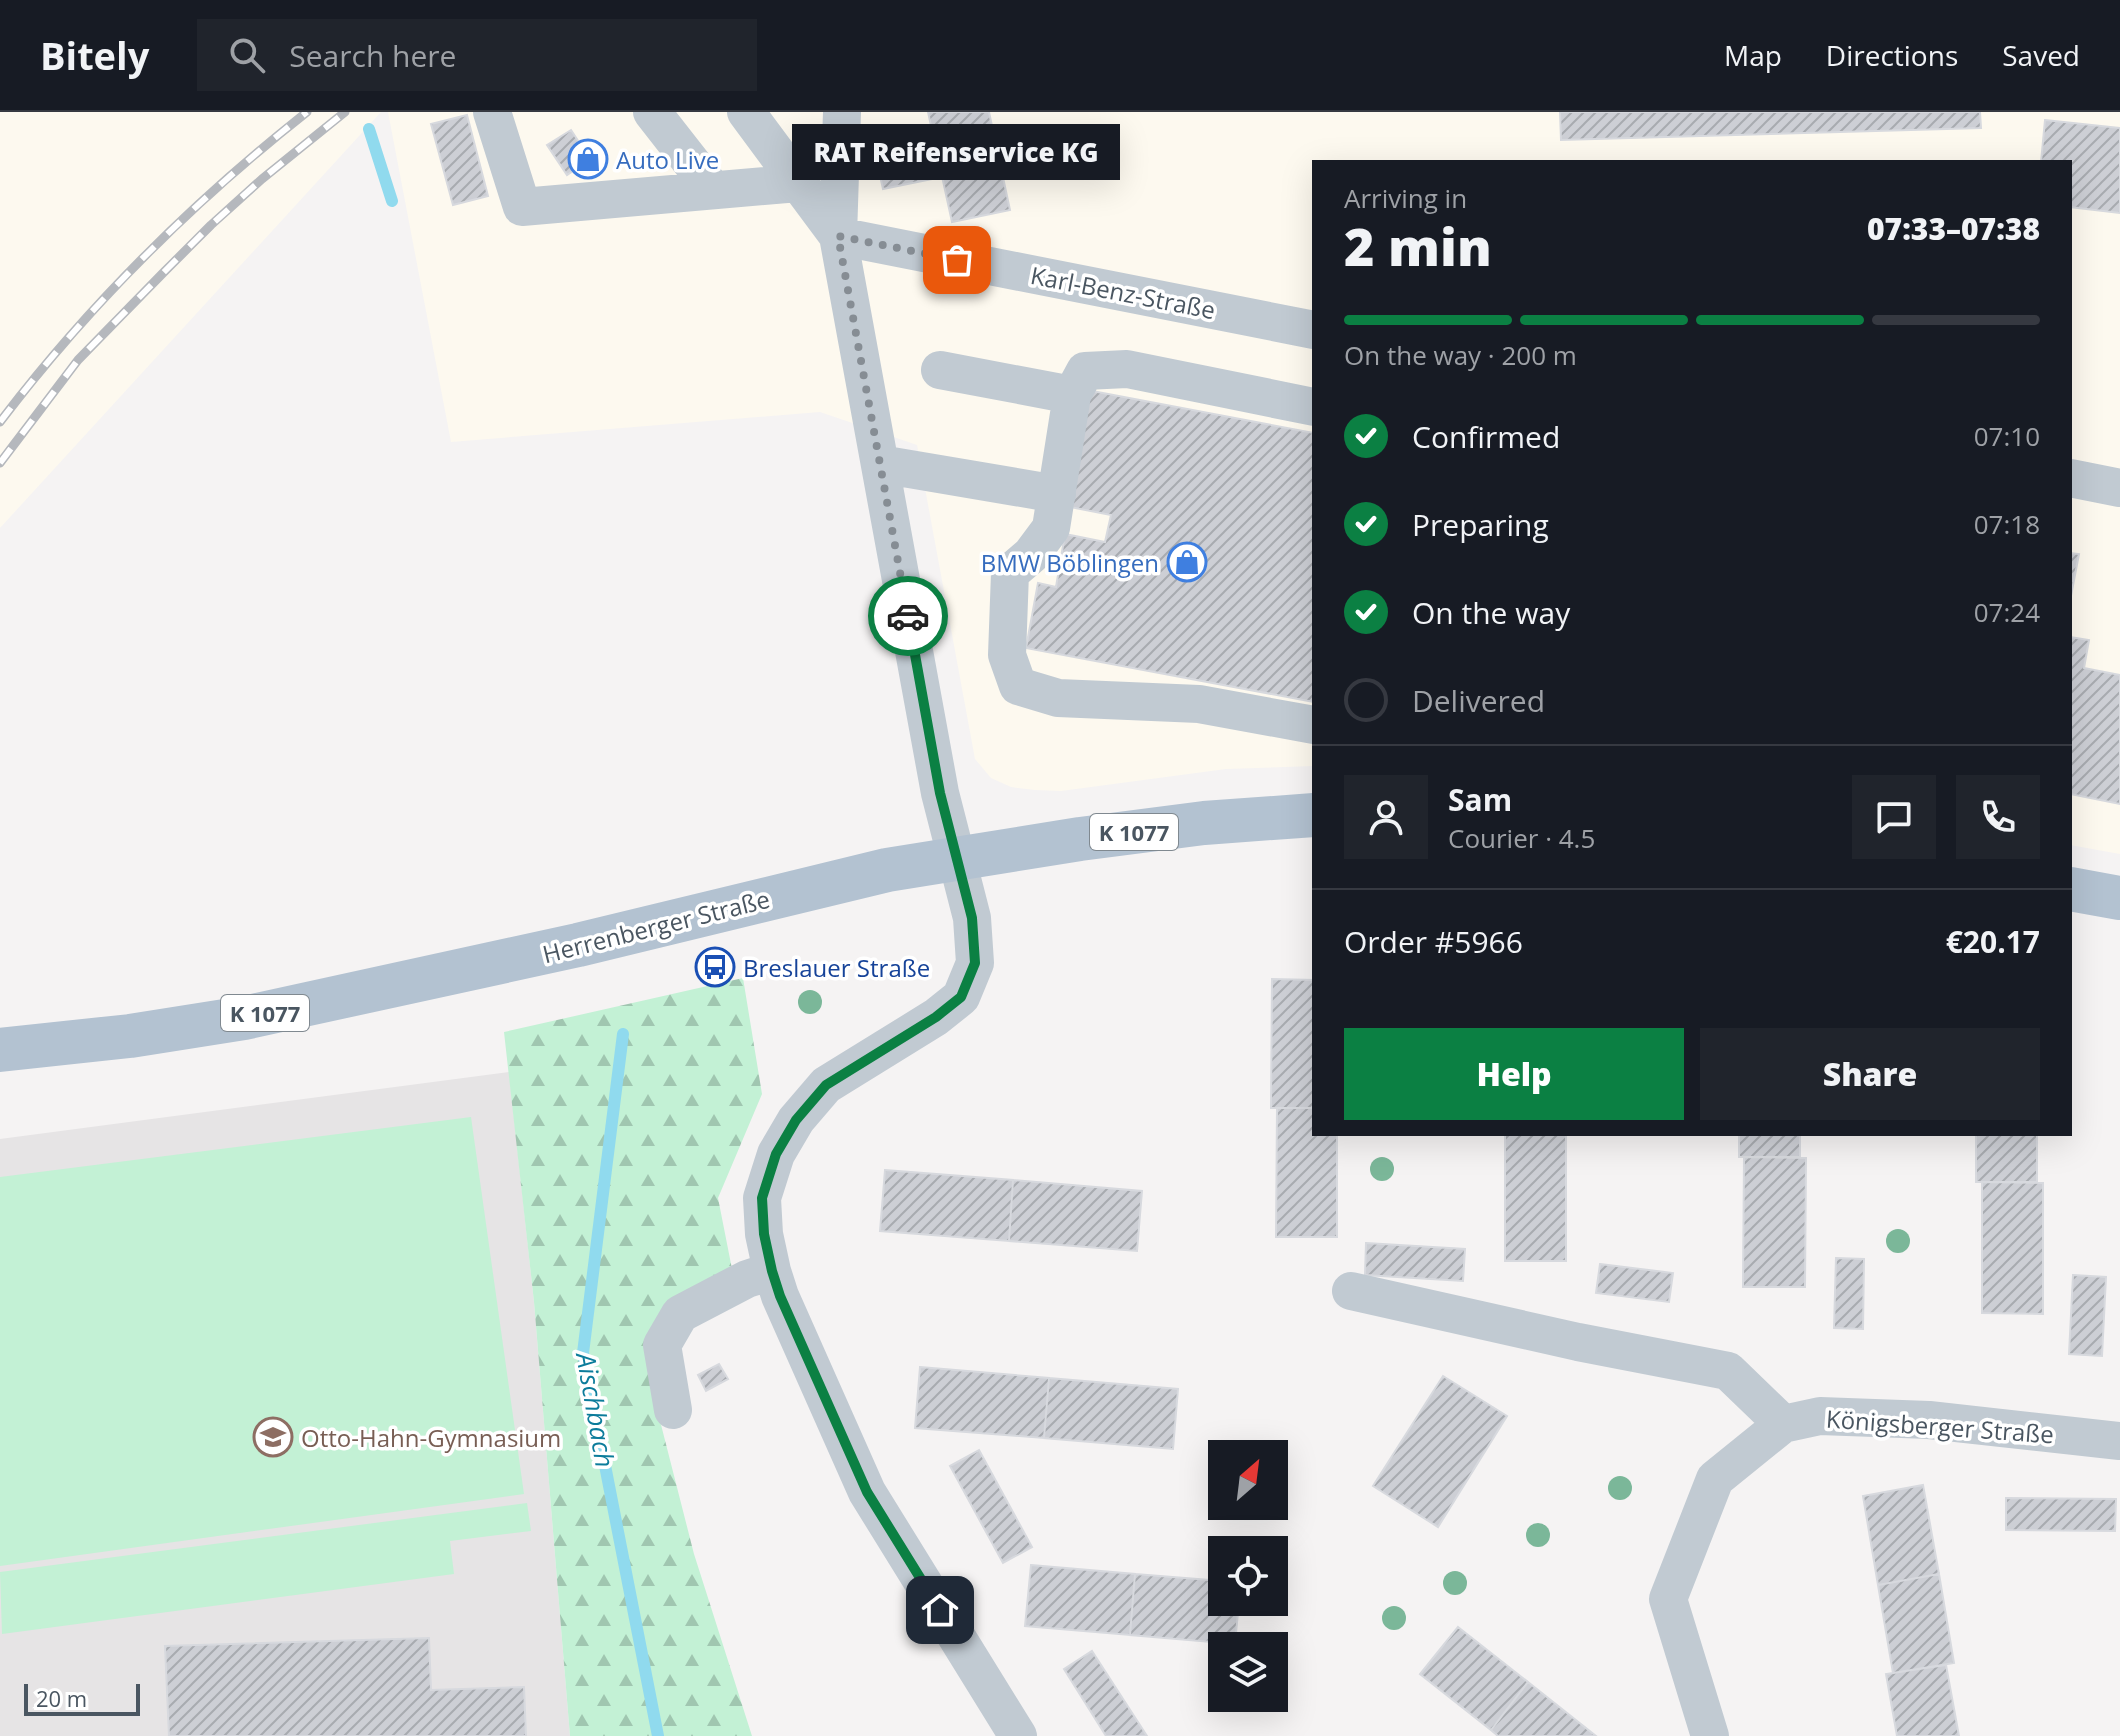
<!DOCTYPE html>
<html lang="en">
<head>
<meta charset="utf-8">
<style>
  body { margin:0; font-family:"Open Sans",sans-serif; background:#20242c; color:#f1f3f6; height:100vh; display:flex; flex-direction:column; font-size:30px; white-space:nowrap }
  * { box-sizing:border-box; margin:0 }
  p { font-size:26px; color:#9ea1a6 }
  .icon { flex:none; width:44px; height:44px; fill:none; stroke:currentColor; stroke-width:2; stroke-linecap:round; stroke-linejoin:round }
  .map { position:relative; flex:1; overflow:hidden }
  .sheet { position:absolute; left:1312px; top:48px; width:760px; height:976px; display:flex; flex-direction:column; background:#171b24; border-radius:0px; box-shadow:0 8px 32px #0002 }
  .sheet>* { flex:none }
  .needle { width:52px; rotate:28deg }
  .fabs { position:absolute; left:1208px; top:1328px; display:grid; gap:16px }
  .fabs a { display:grid; place-items:center; width:80px; height:80px; border-radius:0px; background:#171b24; box-shadow:0 8px 32px #0002; font-size:40px }
  .scale { position:absolute; left:24px; bottom:20px; width:116px; box-sizing:border-box; padding-left:8px; border:4px solid #4a5661; border-top:0; font-size:22px; line-height:28px; white-space:nowrap; color:#4a5661; -webkit-text-stroke:6px #fff; paint-order:stroke }
  .pin { position:absolute; display:grid; place-items:center; width:68px; height:68px; color:#fff; margin:-34px; border-radius:16px; box-shadow:0 4px 12px #0006 }
  .courier { position:absolute; display:grid; place-items:center; width:80px; height:80px; margin:-40px; border:6px solid #0b8043; border-radius:50%; background:#fff; color:#222; box-shadow:0 2px 10px #0007 }
  .bubble { position:absolute; height:56px; border-radius:0px; background:#171b24; box-shadow:0 8px 32px #0002; font-size:26px; font-weight:800; line-height:56px; text-align:center }
  .head em { font-style:normal; font-weight:800 }
  .head div { display:flex; flex-direction:column-reverse }
  .head { display:flex; align-items:center; justify-content:space-between; height:136px; padding:0 32px }
  h1 { font-size:52px; font-weight:800; line-height:60px }
  .bar { display:grid; grid-template-columns:repeat(4,1fr); gap:12px 8px; align-content:center; height:96px; padding:0 32px }
  .bar i { height:10px; border-radius:6px; background:#363941 }
  .bar .active { background:#0b8043 }
  .bar p { grid-column:span 4 }
  .line { display:flex; align-items:center; gap:20px; padding:0 32px; border-top:2px solid #363941 }
  .line div { flex:1 }
  .round { display:grid; place-items:center; flex:none; width:84px; height:84px; border-radius:0px; background:#20242c }
  ol { padding:0 32px; list-style:none }
  li { display:flex; align-items:center; gap:24px; height:88px }
  li p { margin-inline-start:auto }
  li .icon { padding:8px; border-radius:50%; background:#0b8043; color:#fff; stroke-width:4 }
  li:last-child { color:#9ea1a6 }
  li i { width:44px; height:44px; border:4px solid #363941; border-radius:50% }
  .cta { display:flex; gap:16px; margin-top:auto; padding:16px 32px }
  .cta a { flex:1; height:92px; border-radius:0px; background:#0b8043; color:#fff; font-size:32px; font-weight:800; line-height:92px; text-align:center }
  .cta a+a { background:#20242c; color:#f1f3f6 }
  header { display:flex; align-items:center; gap:48px; box-sizing:border-box; height:112px; padding:0 40px; background:#171b24; border-bottom:2px solid #363941 }
  header strong { font-size:38px }
  nav { display:flex; gap:44px; margin-inline-start:auto; font-size:28px }
  .search { width:560px; height:72px; background:#20242c; display:flex; align-items:center; gap:20px; box-sizing:border-box; padding:0 28px; border-radius:0px; color:#9ea1a6; font-size:30px }
  .map>svg:first-child { display:block }
  .commercial { fill:#fdf9ef }
  .education { fill:#e6e4e5 }
  .forest { fill:url(#forest-firs) }
  .green { fill:#c3f1d5 }
  .lines { fill:none; stroke-linecap:round; stroke-linejoin:round }
  .stream { stroke:#90daee; stroke-width:12 }
  .building { fill:url(#building-hatch); stroke:#d7d9de; stroke-width:2 }
  .minor { stroke:#c1cad2; stroke-width:38 }
  .major { stroke:#b3c2d1; stroke-width:44 }
  .rail-casing { stroke:#b5b8bd; stroke-width:9 }
  .rail { stroke:#fff; stroke-width:6; stroke-dasharray:18; stroke-linecap:butt }
  .tree { fill:#7bb799 }
  .done { stroke:#868d94; stroke-width:8; stroke-dasharray:0 14.4 }
  .route { stroke:#0b8043; stroke-width:10 }
  .labels { text-anchor:middle; dominant-baseline:central; stroke-width:7; stroke-linejoin:round; paint-order:stroke }
  .shield { fill:#fff; stroke:#808990; stroke-width:2 }
  .shield-label { font-size:22px; font-weight:bold; fill:#4a5661 }
  .shop-label { font-size:24px; fill:#366cbe; stroke:#fff; text-anchor:start }
  .street-label { font-size:24px; fill:#4a5661; stroke:#fff }
  .transit-label { font-size:24px; fill:#164399; stroke:#fff; text-anchor:start }
  .education-label { font-size:24px; fill:#785e54; stroke:#fff; text-anchor:start }
  .water-label { font-size:26px; font-style:italic; fill:#0c7c9b; stroke:#fff }
</style>
</head>
<body>
<header>
<strong>Bitely</strong>
<div class="search"><svg class="icon" aria-label="search" viewBox="0 0 24 24"><circle cx="10" cy="10" r="6"/><path d="M15 15l6 6"/></svg>Search here</div>
<nav><a>Map</a><a>Directions</a><a>Saved</a></nav>
</header>
<div class="map">
<svg width="2120" height="1624" viewBox="0 0 2120 1624">
  <defs>
    <pattern id="forest-firs" width="22" height="20" patternUnits="userSpaceOnUse" patternTransform="scale(2)"><rect width="22" height="20" fill="#c3f1d5"/><path d="M5 1l3.5 6h-7zM16 11l3.5 6h-7z" fill="#a0c6b0"/></pattern>
    <pattern id="building-hatch" width="6" height="6" patternUnits="userSpaceOnUse" patternTransform="scale(2)"><rect width="6" height="6" fill="#cdcfd5"/><path d="M-1 1l2-2M0 6l6-6M5 7l2-2" fill="none" stroke="#a8abb0"/></pattern>
  </defs>
  <rect width="100%" height="100%" fill="#f5f3f3"/>
  <!-- commercial -->
  <path class="commercial" d="M 0,0 L 381,0 L 0,416 Z
    M 388,0 L 2120,0 L 2120,742 L 2070,733 L 2070,50 L 1314,50 L 1314,654 L 1226,657 L 1061,679 L 1035,678 L 1011,675 L 991,666 L 975,647 L 917,333 L 820,300 L 451,330 Z"/>
  <!-- education -->
  <path class="education" d="M 509,960 L 534,1190 L 570,1624 L 0,1624 L 0,1027 Z"/>
  <!-- forest -->
  <path class="forest" d="M 743,866 L 762,982 L 718,1086 L 732,1157 L 689,1182 L 656,1293 L 694,1442 L 752,1624 L 570,1624 L 534,1190 L 504,920 Z"/>
  <!-- green -->
  <path class="green" d="M 471,1005 L 524,1382 L 0,1454 L 0,1065 Z
    M 527,1391 L 531,1419 L 450,1429 L 454,1462 L 2,1522 L 0,1460 Z"/>
  <g class="lines">
    <!-- stream -->
    <path class="stream" d="M 369,17 L 392,89
      M 623,922 L 583,1241 L 658,1624"/>
  </g>
  <!-- building -->
  <path class="building" d="M 928,0 L 989,0 L 1010,98 L 952,110 Z
    M 1560,0 L 1980,0 L 1981,16 L 1561,28 Z
    M 467,3 L 488,84 L 453,93 L 431,12 Z
    M 2045,8 L 2120,16 L 2120,101 L 2070,95 L 2070,50 L 2041,50 Z
    M 571,18 L 590,47 L 567,63 L 547,33 Z
    M 932,19 L 942,65 L 883,77 L 873,32 Z
    M 1087,278 L 1314,321 L 1314,590 L 1026,536 L 1038,471 L 1056,475 L 1065,422 L 1105,430 L 1111,403 L 1065,394 Z
    M 2070,441 L 2079,442 L 2070,489 Z
    M 2070,525 L 2089,528 L 2084,556 L 2120,563 L 2120,692 L 2070,682 Z
    M 1272,867 L 1314,868 L 1314,996 L 1271,996 Z
    M 1277,996 L 1314,996 L 1314,1022 L 1337,1022 L 1337,1125 L 1276,1125 Z
    M 1505,1022 L 1566,1022 L 1566,1149 L 1505,1149 Z
    M 1739,1022 L 1800,1022 L 1800,1045 L 1739,1045 Z
    M 1976,1022 L 2037,1022 L 2037,1070 L 1976,1070 Z
    M 1744,1045 L 1806,1046 L 1805,1175 L 1743,1175 Z
    M 885,1058 L 1013,1068 L 1009,1129 L 880,1119 Z
    M 1013,1068 L 1142,1079 L 1137,1139 L 1009,1129 Z
    M 1982,1070 L 2043,1071 L 2043,1202 L 1982,1201 Z
    M 1366,1131 L 1465,1137 L 1463,1169 L 1365,1163 Z
    M 1836,1146 L 1864,1147 L 1863,1217 L 1834,1216 Z
    M 1600,1152 L 1673,1161 L 1669,1190 L 1596,1181 Z
    M 2073,1163 L 2106,1165 L 2102,1244 L 2069,1242 Z
    M 719,1252 L 728,1267 L 706,1279 L 698,1263 Z
    M 920,1255 L 1049,1266 L 1044,1326 L 915,1316 Z
    M 1443,1264 L 1507,1304 L 1438,1415 L 1373,1374 Z
    M 1049,1266 L 1178,1277 L 1173,1337 L 1044,1326 Z
    M 979,1338 L 1032,1435 L 1003,1451 L 950,1354 Z
    M 1923,1373 L 1939,1462 L 1878,1473 L 1863,1384 Z
    M 2006,1386 L 2116,1387 L 2115,1419 L 2006,1418 Z
    M 1031,1453 L 1135,1462 L 1130,1523 L 1025,1514 Z
    M 1135,1462 L 1222,1469 L 1222,1490 L 1239,1490 L 1235,1532 L 1130,1523 Z
    M 1939,1462 L 1954,1551 L 1893,1561 L 1878,1473 Z
    M 1458,1515 L 1528,1570 L 1491,1618 L 1420,1562 Z
    M 429,1526 L 431,1578 L 524,1575 L 526,1624 L 169,1624 L 165,1534 Z
    M 1092,1539 L 1147,1624 L 1106,1624 L 1064,1557 Z
    M 1946,1553 L 1959,1624 L 1897,1624 L 1886,1562 Z
    M 1528,1570 L 1596,1624 L 1498,1624 L 1491,1618 Z"/>
  <g class="lines">
    <!-- minor -->
    <path class="minor" d="M 492,0 L 522,95 L 798,71
      M 652,0 L 713,78
      M 746,0 L 838,124 L 1314,218
      M 842,0 L 838,124 L 940,681 L 972,806 L 975,851 L 961,885 L 936,905 L 826,973 L 796,1008 L 776,1042 L 762,1086 L 764,1122 L 772,1159 L 780,1184 L 867,1380 L 1018,1624
      M 940,258 L 1072,283
      M 1314,295 L 1127,257 L 1085,259 L 1072,283 L 1051,416 L 1031,443 L 1010,461 L 1007,543 L 1018,574 L 1058,586 L 1199,592 L 1314,613
      M 880,352 L 1057,382
      M 2070,366 L 2120,376
      M 1351,1179 L 1578,1230 L 1728,1259 L 1783,1312
      M 673,1298 L 662,1233 L 680,1202 L 747,1167 L 772,1159
      M 1710,1624 L 1668,1487 L 1715,1367 L 1783,1312 L 1820,1304 L 1929,1308 L 2120,1329"/>
    <!-- major -->
    <path class="major" d="M 2070,777 L 2120,786
      M 0,938 L 130,924 L 244,906 L 578,833 L 887,758 L 1080,727 L 1204,711 L 1314,703"/>
    <!-- rail casing -->
    <g class="rail-casing">
      <path id="rail" d="M 0,310 C 88,194 193,90 307,0
        M 0,351 L 78,248 L 164,160 L 211,113 L 262,67 L 345,0"/>
    </g>
    <!-- rail -->
    <use href="#rail" class="rail"/>
  </g>
  <!-- trees -->
  <g class="tree">
    <circle cx="810" cy="890" r="12"/>
    <circle cx="1382" cy="1057" r="12"/>
    <circle cx="1898" cy="1129" r="12"/>
    <circle cx="1620" cy="1376" r="12"/>
    <circle cx="1538" cy="1423" r="12"/>
    <circle cx="1455" cy="1471" r="12"/>
    <circle cx="1394" cy="1506" r="12"/>
  </g>
  <g class="lines">
    <!-- done -->
    <path class="done" d="M 908,504 L 838,124 L 957,148"/>
    <!-- route -->
    <path class="route" d="M 908,504 L 940,681 L 972,806 L 975,851 L 961,885 L 936,905 L 826,973 L 796,1008 L 776,1042 L 762,1086 L 764,1122 L 772,1159 L 780,1184 L 867,1380 L 940,1498"/>
  </g>
  <!-- icons -->
  <defs>
    <g id="shop-ring" transform="scale(2)"><circle r="9.5" fill="#fff" stroke="#3f7fe0" stroke-width="1.5"/><path d="M-5-2.5h2.3a2.7 3.5 0 0 1 5.4 0H5L5.5 6h-11ZM-1.5-2.5h3a1.5 2.3 0 0 0-3 0Z" fill="#3f7fe0"/></g>
    <g id="bus-ring" transform="scale(2)"><circle r="9.5" fill="#fff" stroke="#1a4fb4" stroke-width="1.5"/><path d="M-5-6H5V4H4V6H2V4H-2V6H-4V4H-5ZM-3.5-4V0h7V-4ZM-3.5 1.2v1.5H-2V1.2ZM2 1.2v1.5H3.5V1.2Z" fill="#1a4fb4"/></g>
    <g id="school-ring" transform="scale(2)"><circle r="9.5" fill="#fff" stroke="#8d6e63" stroke-width="1.5"/><path d="M0-5L7-2L0 1L-7-2ZM-4 1L0 2.5L4 1V4Q0 6-4 4Z" fill="#8d6e63"/></g>
  </defs>
  <g fill-rule="evenodd">
    <use href="#shop-ring" x="588" y="47"/>
    <use href="#shop-ring" x="1187" y="450"/>
    <use href="#bus-ring" x="715" y="855"/>
    <use href="#school-ring" x="273" y="1325"/>
  </g>
  <g class="labels">
    <!-- shield labels -->
    <g class="shield">
      <rect x="1090" y="702" width="88" height="36" rx="6"/>
      <rect x="221" y="883" width="88" height="36" rx="6"/>
    </g>
    <g class="shield-label">
      <text x="1134" y="720">K 1077</text>
      <text x="265" y="901">K 1077</text>
    </g>
    <!-- shop labels -->
    <g class="shop-label">
      <text x="616" y="47">Auto Live</text>
      <text x="1159" y="450" text-anchor="end">BMW Böblingen</text>
    </g>
    <!-- street labels -->
    <g class="street-label">
      <text transform="translate(1123 180) rotate(11)">Karl-Benz-Straße</text>
      <text transform="translate(656 814) rotate(-14)">Herrenberger Straße</text>
      <text transform="translate(1940 1314) rotate(4)">Königsberger Straße</text>
    </g>
    <!-- transit labels -->
    <g class="transit-label">
      <text x="743" y="855">Breslauer Straße</text>
    </g>
    <!-- education labels -->
    <g class="education-label">
      <text x="301" y="1325">Otto-Hahn-Gymnasium</text>
    </g>
    <!-- water labels -->
    <g class="water-label">
      <text transform="translate(596 1298) rotate(80)">Aischbach</text>
    </g>
  </g>
</svg>
<div class="fabs">
<a><svg class="needle" viewBox="-14 -14 28 28"><path d="M0-13l5 13h-10z" fill="#e53935"/><path d="M0 13l5-13h-10z" fill="#9ea1a6"/></svg></a>
<a><svg class="icon" aria-label="locate" viewBox="0 0 24 24"><circle cx="12" cy="12" r="6"/><path d="M12 2v4M12 18v4M2 12h4M18 12h4"/></svg></a>
<a><svg class="icon" aria-label="layers" viewBox="0 0 24 24"><path d="M12 4l9 5-9 5-9-5zM3 14l9 5 9-5"/></svg></a>
</div>
<div class="scale">20 m</div>
<div class="pin" style="left:957px;top:148px;background:#ea580c"><svg class="icon" aria-label="bag" viewBox="0 0 24 24"><path d="M5 8h14l-1 12H6zM9 8a3 3 0 0 1 6 0"/></svg></div>
<div class="pin" style="left:940px;top:1498px;background:#1f2937"><svg class="icon" aria-label="home" viewBox="0 0 24 24"><path d="M3 11l9-7 9 7M6 9v11h12V9"/></svg></div>
<div class="courier" style="left:908px;top:504px"><svg class="icon" aria-label="car" viewBox="0 0 24 24"><path d="M5 17H2v-5l4-1 3-4h7l3 4 3 1v5h-3M9 17h6M6 11h13"/><circle cx="7" cy="17" r="2"/><circle cx="17" cy="17" r="2"/></svg></div>
<div class="bubble" style="left:792px;top:12px;width:328px">RAT Reifenservice KG</div>
<section class="sheet">
<div class="head"><div><h1>2 min</h1><p>Arriving in</p></div><em>07:33–07:38</em></div>
<div class="bar"><i class="active"></i><i class="active"></i><i class="active"></i><i></i><p>On the way · 200 m</p></div>
<ol>
<li><svg class="icon" aria-label="check" viewBox="0 0 24 24"><path d="M5 12l5 5 9-10"/></svg>Confirmed<p>07:10</p></li>
<li><svg class="icon" aria-label="check" viewBox="0 0 24 24"><path d="M5 12l5 5 9-10"/></svg>Preparing<p>07:18</p></li>
<li><svg class="icon" aria-label="check" viewBox="0 0 24 24"><path d="M5 12l5 5 9-10"/></svg>On the way<p>07:24</p></li>
<li><i></i>Delivered</li>
</ol>
<div class="line" style="height:144px"><a class="round"><svg class="icon" aria-label="person" viewBox="0 0 24 24"><circle cx="12" cy="8" r="4"/><path d="M4 21q1-7 8-7t8 7"/></svg></a><div><b>Sam</b><p>Courier · 4.5</p></div><a class="round"><svg class="icon" aria-label="chat" viewBox="0 0 24 24"><path d="M4 5h16v11H9l-5 4z"/></svg></a><a class="round"><svg class="icon" aria-label="phone" viewBox="0 0 24 24"><path d="M5 4h4l2 5-3 2q2 4 5 5l2-3 5 2v4C11 20 4 13 5 4z"/></svg></a></div>
<div class="line" style="height:104px"><div>Order #5966</div><b>€20.17</b></div>
<div class="cta"><a>Help</a><a>Share</a></div>
</section>
</div>
</body>
</html>
